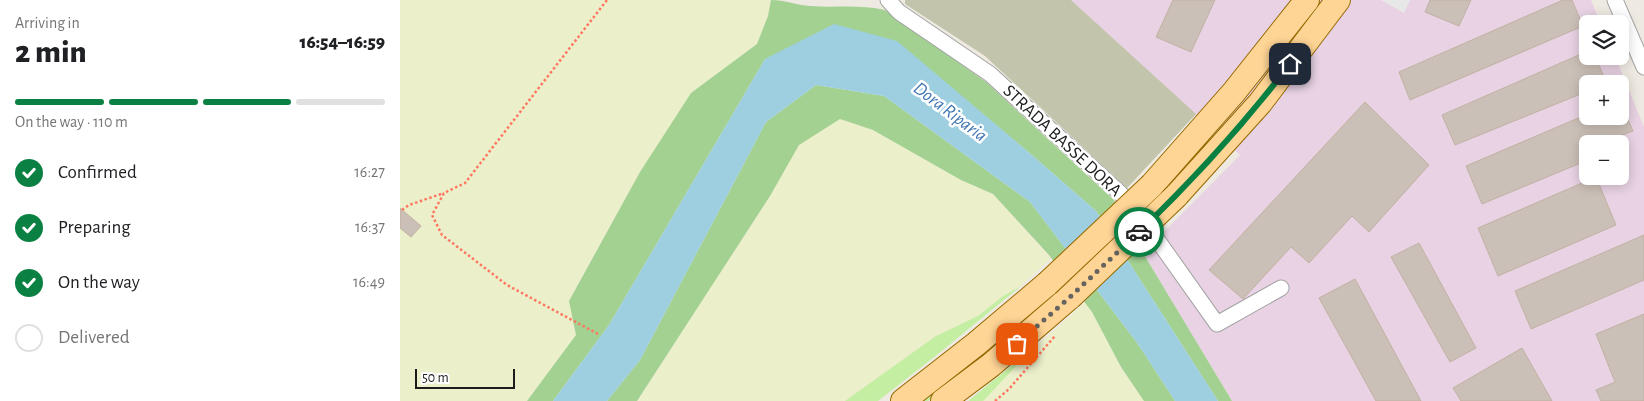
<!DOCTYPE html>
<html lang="en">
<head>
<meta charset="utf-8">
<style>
  body { margin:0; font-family:"Alegreya Sans",sans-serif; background:#f2f2f2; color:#202124; height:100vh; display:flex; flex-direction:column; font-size:19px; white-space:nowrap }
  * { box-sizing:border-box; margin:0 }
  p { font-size:16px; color:#757577 }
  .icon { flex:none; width:28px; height:28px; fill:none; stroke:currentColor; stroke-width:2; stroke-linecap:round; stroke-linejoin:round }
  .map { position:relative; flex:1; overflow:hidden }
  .details { display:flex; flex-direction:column; background:#fff; width:400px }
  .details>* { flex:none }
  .tools { position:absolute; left:1179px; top:15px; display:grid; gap:10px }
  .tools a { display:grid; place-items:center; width:50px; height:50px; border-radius:8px; background:#fff; box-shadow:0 2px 12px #0003; font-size:25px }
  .scale { position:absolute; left:15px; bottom:12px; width:100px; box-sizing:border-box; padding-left:5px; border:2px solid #1c1c1c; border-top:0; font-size:14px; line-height:18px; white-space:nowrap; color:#1c1c1c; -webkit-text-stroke:4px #fff; paint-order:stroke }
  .pin { position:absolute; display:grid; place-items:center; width:42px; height:42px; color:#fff; margin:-21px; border-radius:10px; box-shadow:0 2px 8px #0006 }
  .courier { position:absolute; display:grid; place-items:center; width:50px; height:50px; margin:-25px; border:4px solid #0b8043; border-radius:50%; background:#fff; color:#222; box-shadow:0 1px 6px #0007 }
  .head em { font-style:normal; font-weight:800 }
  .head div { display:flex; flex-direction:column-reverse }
  .head { display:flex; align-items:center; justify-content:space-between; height:85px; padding:0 15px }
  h1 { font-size:32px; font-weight:800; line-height:38px }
  .bar { display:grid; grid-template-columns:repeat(4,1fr); gap:8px 5px; align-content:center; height:60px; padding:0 15px }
  .bar i { height:6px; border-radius:4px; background:#e0e0e0 }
  .bar .active { background:#0b8043 }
  .bar p { grid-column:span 4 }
  ol { padding:0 15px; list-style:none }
  li { display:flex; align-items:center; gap:15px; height:55px }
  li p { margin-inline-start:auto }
  li .icon { padding:5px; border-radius:50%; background:#0b8043; color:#fff; stroke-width:4 }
  li:last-child { color:#757577 }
  li i { width:28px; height:28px; border:2px solid #e0e0e0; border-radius:50% }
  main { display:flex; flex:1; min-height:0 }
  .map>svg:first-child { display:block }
  .industrial { fill:#e8d2e3; fill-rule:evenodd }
  .construction { fill:#c3c4ac }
  .farmland { fill:#ebefca }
  .grass { fill:#c4eea2 }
  .forest { fill:#a2d192 }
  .parking { fill:#e8e8e8 }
  .water { fill:#9dcfe0 }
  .building { fill:#cbc0b7; stroke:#c1b1a2 }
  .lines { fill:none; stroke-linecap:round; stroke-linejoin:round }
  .minor-casing { stroke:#a3a3a3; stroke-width:17 }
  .primary-casing { stroke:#946900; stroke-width:26 }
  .path { stroke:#ff7761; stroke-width:2.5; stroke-dasharray:2.5 2.5; stroke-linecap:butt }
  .minor { stroke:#fff; stroke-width:15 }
  .primary { stroke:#ffd595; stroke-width:24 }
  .primary-bridge-casing { stroke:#946900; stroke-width:26; stroke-linecap:butt }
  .primary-bridge { stroke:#ffd595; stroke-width:24 }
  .done { stroke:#666461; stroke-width:5; stroke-dasharray:0 9 }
  .route { stroke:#0b8043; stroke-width:6 }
  .labels { text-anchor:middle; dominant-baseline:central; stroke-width:5; stroke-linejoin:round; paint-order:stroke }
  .street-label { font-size:18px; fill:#1c1c1c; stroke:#fff }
  .water-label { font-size:19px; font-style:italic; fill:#4276b3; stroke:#fff }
</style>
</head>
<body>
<main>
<section class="details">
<div class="head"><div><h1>2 min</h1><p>Arriving in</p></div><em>16:54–16:59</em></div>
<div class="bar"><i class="active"></i><i class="active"></i><i class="active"></i><i></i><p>On the way · 110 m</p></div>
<ol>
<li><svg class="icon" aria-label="check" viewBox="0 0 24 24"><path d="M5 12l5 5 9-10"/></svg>Confirmed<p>16:27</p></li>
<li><svg class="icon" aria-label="check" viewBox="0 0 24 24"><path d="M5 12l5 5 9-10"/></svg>Preparing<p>16:37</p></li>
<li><svg class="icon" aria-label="check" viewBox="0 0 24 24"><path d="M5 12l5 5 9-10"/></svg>On the way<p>16:49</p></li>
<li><i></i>Delivered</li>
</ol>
</section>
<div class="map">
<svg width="1244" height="401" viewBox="0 0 1244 401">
  <rect width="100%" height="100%" fill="#efeae1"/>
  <!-- industrial -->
  <path class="industrial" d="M 671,0 L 1191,0 L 1201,24 L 1188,24 L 1188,56 L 1215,56 L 1244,127 L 1244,401 L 832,401 L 743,253 L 840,155 ZM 1188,84 L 1220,84 L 1220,116 L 1188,116 ZM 1188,144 L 1220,144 L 1220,176 L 1188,176 Z"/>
  <!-- construction -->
  <path class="construction" d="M 505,0 L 671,0 L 796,114 L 727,188 L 585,56 L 505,4 Z"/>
  <!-- farmland -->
  <path class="farmland" d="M 0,0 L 371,0 L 368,16 L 357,44 L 291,93 L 240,172 L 169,300 L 176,335 L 127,401 L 0,401 Z
    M 440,119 L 473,130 L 561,180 L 593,194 L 651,258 L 621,286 L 603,296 L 578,316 L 536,336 L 445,401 L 237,401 L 370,196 L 399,145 Z
    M 685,302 L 692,312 L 721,368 L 744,401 L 582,401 L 620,362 L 620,359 L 656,329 Z"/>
  <!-- grass -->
  <path class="grass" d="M 621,286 L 538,354 L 478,401 L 445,401 L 536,336 L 578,316 L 603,296 Z
    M 583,347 L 588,354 L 528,401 L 516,401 Z
    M 620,359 L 620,362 L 583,401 L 568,401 Z"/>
  <!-- forest -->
  <path class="forest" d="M 371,0 C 385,0 397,5 410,6 C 436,8 460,4 485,10 L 586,82 L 713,199 L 748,248 L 743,253 L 832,401 L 818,401 L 696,211 L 633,156 L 497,42 L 365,59 L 209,325 L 153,401 L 127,401 L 176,335 L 169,301 L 240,172 L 291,93 L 357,44 L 368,16 Z
    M 416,85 L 484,96 L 630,202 L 738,344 L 775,401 L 744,401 L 721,367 L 692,312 L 649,255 L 593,194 L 561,180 L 473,130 L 440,119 L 399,145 L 370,196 L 237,401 L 207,401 L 240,360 L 366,122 Z"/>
  <!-- parking -->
  <path class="parking" d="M 981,0 L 1010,0 L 1004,13 Z"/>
  <!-- water -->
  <path class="water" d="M 434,24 L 497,41 L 633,156 L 696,211 L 818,401 L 775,401 L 738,344 L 630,202 L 484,96 L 416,85 L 366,122 L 240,360 L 207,401 L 153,401 L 209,325 L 365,59 Z"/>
  <!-- building -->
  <path class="building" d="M 773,0 L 815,0 L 791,52 L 756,37 Z
    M 1030,0 L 1071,0 L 1059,26 L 1025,12 Z
    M 1163,0 L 1172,0 L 1183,26 L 1010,100 L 999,72 Z
    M 1188,51 L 1188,56 L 1195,56 L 1207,84 L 1188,84 L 1188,91 L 1055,145 L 1042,115 Z
    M 965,102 L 1029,165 L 969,232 L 952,216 L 909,263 L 891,247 L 843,299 L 809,270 Z
    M 1220,102 L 1233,131 L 1219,136 L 1221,144 L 1188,144 L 1188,160 L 1082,204 L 1066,166 L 1183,116 L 1220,116 Z
    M 1196,177 L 1216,225 L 1098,276 L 1078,228 Z
    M 0,208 L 21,226 L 11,237 L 0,228 Z
    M 1244,235 L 1244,280 L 1131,329 L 1115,291 Z
    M 1019,243 L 1076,348 L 1050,362 L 991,257 Z
    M 955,279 L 1021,401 L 976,401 L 919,298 Z
    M 1244,314 L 1244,401 L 1201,401 L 1196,390 L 1215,382 L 1196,334 Z
    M 1122,348 L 1152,401 L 1061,401 L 1053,388 Z"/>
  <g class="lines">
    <!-- minor casing -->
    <g class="minor-casing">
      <path id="minor" d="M 488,0 L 499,12 L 590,74 L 720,193 L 739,214 L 817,324 L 881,288
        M 1215,0 L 1244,67"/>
    </g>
    <!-- primary casing -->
    <g class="primary-casing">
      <path id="primary" d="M 752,185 L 834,92 L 907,0
        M 776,196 L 860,103 L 938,0
        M 503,401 L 576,344 L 647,284
        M 543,401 L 591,365 L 670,297"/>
    </g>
    <!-- path -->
    <path class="path" d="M 2,210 L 9,205 L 44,193
      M 198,334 L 107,285 L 42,235 L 32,215 L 44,193 L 65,183 L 207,0
      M 595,401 L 609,389 L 655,336"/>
    <!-- minor -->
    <use href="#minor" class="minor"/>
    <!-- primary -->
    <use href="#primary" class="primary"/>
    <!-- primary-bridge casing -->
    <g class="primary-bridge-casing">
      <path id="primary-bridge" d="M 647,284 L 752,185
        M 670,297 L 776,196"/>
    </g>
    <!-- primary-bridge -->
    <use href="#primary-bridge" class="primary-bridge"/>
  </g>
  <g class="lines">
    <!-- done -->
    <path class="done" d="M 617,344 L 670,297 L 739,232"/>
    <!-- route -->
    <path class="route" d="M 739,232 C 793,180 844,124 890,64"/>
  </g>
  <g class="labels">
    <!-- street labels -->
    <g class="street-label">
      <text transform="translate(662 141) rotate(43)">STRADA BASSE DORA</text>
    </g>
    <!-- water labels -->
    <g class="water-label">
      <text transform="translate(550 112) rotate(37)">Dora Riparia</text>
    </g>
  </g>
</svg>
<div class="tools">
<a><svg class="icon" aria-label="layers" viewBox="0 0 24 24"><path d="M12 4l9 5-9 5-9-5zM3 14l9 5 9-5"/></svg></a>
<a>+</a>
<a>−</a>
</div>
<div class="scale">50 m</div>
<div class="pin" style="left:617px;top:344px;background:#ea580c"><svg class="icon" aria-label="bag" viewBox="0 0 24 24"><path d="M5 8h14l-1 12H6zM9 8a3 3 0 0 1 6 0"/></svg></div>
<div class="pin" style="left:890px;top:64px;background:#1f2937"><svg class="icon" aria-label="home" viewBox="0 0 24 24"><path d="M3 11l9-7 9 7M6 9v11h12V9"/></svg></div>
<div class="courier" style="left:739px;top:232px"><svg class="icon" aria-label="car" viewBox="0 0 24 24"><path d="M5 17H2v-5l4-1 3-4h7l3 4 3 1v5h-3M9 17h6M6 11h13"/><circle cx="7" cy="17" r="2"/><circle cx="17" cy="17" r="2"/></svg></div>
</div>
</main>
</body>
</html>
